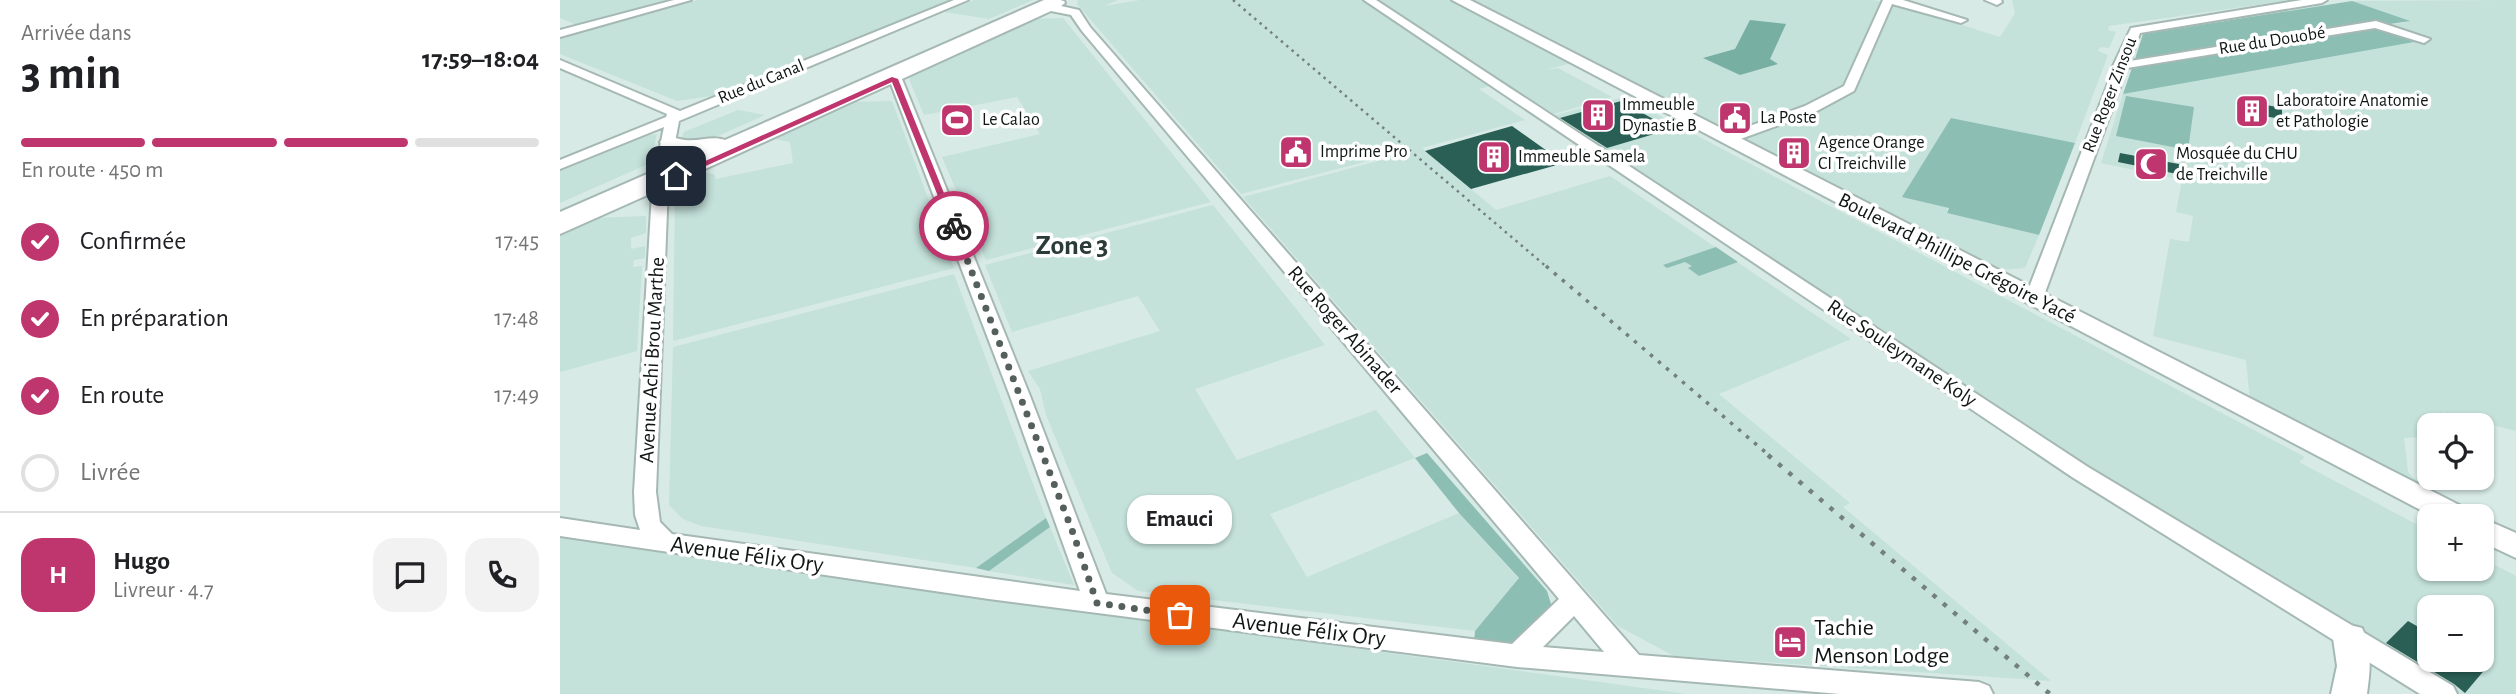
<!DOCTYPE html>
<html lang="fr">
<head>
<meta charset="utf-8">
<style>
  body { margin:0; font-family:"Alegreya Sans",sans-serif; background:#f2f2f2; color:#202124; height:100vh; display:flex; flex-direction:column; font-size:26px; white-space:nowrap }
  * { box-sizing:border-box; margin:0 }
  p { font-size:23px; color:#757577 }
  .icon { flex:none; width:38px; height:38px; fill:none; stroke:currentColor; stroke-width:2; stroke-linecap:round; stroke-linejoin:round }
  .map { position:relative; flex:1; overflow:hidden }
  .side { display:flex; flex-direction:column; background:#fff; width:560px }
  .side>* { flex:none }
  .controls { position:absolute; left:1857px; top:413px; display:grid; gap:14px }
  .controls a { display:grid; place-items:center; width:77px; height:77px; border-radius:14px; background:#fff; box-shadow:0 2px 5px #0004; font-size:35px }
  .pin { position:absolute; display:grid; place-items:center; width:60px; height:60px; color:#fff; margin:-30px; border-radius:14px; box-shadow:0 4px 10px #0006 }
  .courier { position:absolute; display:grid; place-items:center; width:70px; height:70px; margin:-35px; border:5px solid #bf356e; border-radius:50%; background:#fff; color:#222; box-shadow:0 2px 9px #0007 }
  .bubble { position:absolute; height:49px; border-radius:21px; background:#fff; box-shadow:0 2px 5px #0004; font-size:23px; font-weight:600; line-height:49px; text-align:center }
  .head em { font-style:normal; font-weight:600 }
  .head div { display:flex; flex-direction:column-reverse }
  .head { display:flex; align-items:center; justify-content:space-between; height:119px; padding:0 21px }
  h1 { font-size:46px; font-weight:600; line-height:52px }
  .bar { display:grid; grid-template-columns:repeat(4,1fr); gap:10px 7px; align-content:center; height:84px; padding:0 21px }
  .bar i { height:9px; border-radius:5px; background:#e0e0e0 }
  .bar .current { background:#bf356e }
  .bar p { grid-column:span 4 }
  .line { display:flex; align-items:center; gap:18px; padding:0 21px; border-top:2px solid #e0e0e0 }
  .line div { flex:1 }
  .round { display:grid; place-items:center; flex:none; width:74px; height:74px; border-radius:21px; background:#f2f2f2 }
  ol { padding:0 21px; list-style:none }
  li { display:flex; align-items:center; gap:21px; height:77px }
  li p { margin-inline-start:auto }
  li .icon { padding:7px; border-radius:50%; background:#bf356e; color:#fff; stroke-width:4 }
  li:last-child { color:#757577 }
  li i { width:38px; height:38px; border:4px solid #e0e0e0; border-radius:50% }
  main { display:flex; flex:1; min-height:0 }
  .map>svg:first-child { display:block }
  .built { fill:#c4e1da; fill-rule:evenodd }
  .green { fill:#8cbeb3 }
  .forest { fill:#78afa3 }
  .building { fill:#295f55 }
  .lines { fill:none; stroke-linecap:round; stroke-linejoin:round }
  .minor-casing { stroke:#a5b8b3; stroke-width:4 }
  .major-casing { stroke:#a5b8b3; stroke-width:4 }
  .minor { fill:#fff; fill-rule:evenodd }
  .major { fill:#fff; fill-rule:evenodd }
  .rail-far2 { stroke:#73807d; stroke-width:2.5; stroke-dasharray:2.5 4.5; stroke-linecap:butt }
  .rail-far1 { stroke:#73807d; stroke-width:3.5; stroke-dasharray:3.5 7; stroke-linecap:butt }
  .rail { stroke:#73807d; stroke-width:4.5; stroke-dasharray:4.5 9; stroke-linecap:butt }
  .route { fill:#bf356e }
  .done { stroke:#55605d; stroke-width:7; stroke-dasharray:0 12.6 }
  .labels { text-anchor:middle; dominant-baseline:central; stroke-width:7; stroke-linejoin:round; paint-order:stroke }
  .far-street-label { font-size:18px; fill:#0f1614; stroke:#fff }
  .far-poi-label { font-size:18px; fill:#0f1614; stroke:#fff; text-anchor:start }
  .street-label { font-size:21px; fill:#0f1614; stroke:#fff }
  .near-street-label { font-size:24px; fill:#0f1614; stroke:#fff }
  .near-poi-label { font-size:24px; fill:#0f1614; stroke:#fff; text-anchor:start }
  .district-label { font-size:28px; font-weight:bold; fill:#2b3b37; stroke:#fff }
</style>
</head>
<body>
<main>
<section class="side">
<div class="head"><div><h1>3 min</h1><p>Arrivée dans</p></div><em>17:59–18:04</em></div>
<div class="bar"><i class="current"></i><i class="current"></i><i class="current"></i><i></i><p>En route · 450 m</p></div>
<ol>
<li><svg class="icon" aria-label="check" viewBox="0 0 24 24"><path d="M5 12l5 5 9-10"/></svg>Confirmée<p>17:45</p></li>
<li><svg class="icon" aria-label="check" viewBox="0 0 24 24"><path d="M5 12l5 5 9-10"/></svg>En préparation<p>17:48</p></li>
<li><svg class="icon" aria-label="check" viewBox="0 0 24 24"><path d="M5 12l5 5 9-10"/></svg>En route<p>17:49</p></li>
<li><i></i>Livrée</li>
</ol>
<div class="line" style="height:126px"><b class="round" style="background:#bf356e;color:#fff">H</b><div><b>Hugo</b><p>Livreur · 4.7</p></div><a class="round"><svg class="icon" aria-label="chat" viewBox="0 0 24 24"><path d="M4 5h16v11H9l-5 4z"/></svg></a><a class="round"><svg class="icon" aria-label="phone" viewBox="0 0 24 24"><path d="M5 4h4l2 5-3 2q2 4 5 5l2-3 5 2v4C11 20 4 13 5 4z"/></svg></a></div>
</section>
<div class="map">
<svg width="1956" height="694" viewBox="0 0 1956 694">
  <rect width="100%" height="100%" fill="#d7eae5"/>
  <!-- built -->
  <path class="built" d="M 0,0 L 119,0 L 17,25 L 0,18 Z
    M 138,0 L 394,0 L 159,95 L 117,101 L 0,54 L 0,39 L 4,37 Z
    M 414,0 L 473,0 L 429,19 L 384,12 Z
    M 518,0 L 558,0 L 544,6 L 580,0 L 890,0 L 1011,63 L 985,70 L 998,68 L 1052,97 L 994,114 L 943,83 L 937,84 L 919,89 L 965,120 L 862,148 L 936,210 L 1050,176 L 1291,339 L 1159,394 L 1290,503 L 1283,507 L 1491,681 L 1114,656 L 1058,626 L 683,197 L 829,158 L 827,156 L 681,194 L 517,4 Z
    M 912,0 L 1311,0 L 1333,3 L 1440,37 L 1455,13 L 1452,0 L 1732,0 L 1549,26 L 1548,30 L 1556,32 L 1549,48 L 1540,47 L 1538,51 L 1548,55 L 1515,143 L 1391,118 L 1387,213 L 1479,235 L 1465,268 L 1442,270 Z
    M 1956,0 L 1956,431 L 1882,412 L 1886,419 L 1878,425 L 1869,425 L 1869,433 L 1863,437 L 1844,438 L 1848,472 L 1865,489 L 1690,402 L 1686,360 L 1593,336 L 1610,239 L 1629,242 L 1633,216 L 1616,212 L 1622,180 L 1541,163 L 1563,94 L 1648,78 L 1827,25 L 1848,22 L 1792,1 Z
    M 503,18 L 651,202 L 426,260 L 382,157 L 480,134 L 457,97 L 364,115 L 349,79 L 361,69 L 470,19 Z
    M 1064,97 L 1745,457 L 1739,462 L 1869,531 L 1869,569 L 1922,569 L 1922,558 L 1956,576 L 1956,694 L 1894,694 L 1518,464 L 1250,284 L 992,116 ZM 1869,607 L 1922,607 L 1922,660 L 1869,660 Z
    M 332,101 L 394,268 L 113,341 L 115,192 L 119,186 L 139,170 L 155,175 L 155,179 L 233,163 L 230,142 L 209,138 L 290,102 Z
    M 178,110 L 205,115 L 151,139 L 121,140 L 124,132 Z
    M 97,134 L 90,163 L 0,203 L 0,170 L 81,136 Z
    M 653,205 L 765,345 L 635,389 L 677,460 L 816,410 L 855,458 L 710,514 L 747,577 L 899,513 L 959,579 L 915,631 L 578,591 L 552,573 L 486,415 L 480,389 L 468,371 L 600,331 L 578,296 L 452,332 L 425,265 Z
    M 86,216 L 86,233 L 71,238 L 71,249 L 85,246 L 85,258 L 74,260 L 73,267 L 82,266 L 77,351 L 0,372 L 0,234 L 34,218 Z
    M 394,274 L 486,518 L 416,568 L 141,526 L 123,519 L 109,505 L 113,347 Z
    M 490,527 L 514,585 L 429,571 Z
    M 0,533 L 538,613 L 1127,694 L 0,694 Z"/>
  <!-- green -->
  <path class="green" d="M 1792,1 L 1850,21 L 1574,62 L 1583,34 Z
    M 1821,25 L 1865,40 L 1563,94 L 1573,65 Z
    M 1566,96 L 1634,107 L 1628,150 L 1556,136 Z
    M 1391,118 L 1515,143 L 1479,235 L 1387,213 L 1389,208 L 1342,197 Z
    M 1156,247 L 1178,262 L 1139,276 L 1128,268 L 1132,266 L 1125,262 L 1107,268 L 1103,265 Z
    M 867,453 L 987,591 L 992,607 L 963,642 L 946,644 L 914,641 L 915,631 L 959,578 L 899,513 L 855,458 Z
    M 486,518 L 490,527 L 429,571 L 416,568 Z"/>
  <!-- forest -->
  <path class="forest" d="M 1190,20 L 1226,24 L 1210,59 L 1218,64 L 1180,75 L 1143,58 L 1175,49 Z"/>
  <!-- building -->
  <path class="building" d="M 1061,101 L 1111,129 L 1047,148 L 1000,118 Z
    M 1685,101 L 1722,108 L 1722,119 L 1684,113 Z
    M 952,126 L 1004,163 L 911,189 L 865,151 Z
    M 1560,153 L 1624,165 L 1622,175 L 1558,162 Z
    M 1848,621 L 1869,633 L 1869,660 L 1914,660 L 1927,667 L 1905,693 L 1894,684 L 1826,643 Z"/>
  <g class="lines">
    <!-- minor casing -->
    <g class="minor-casing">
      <path id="minor" d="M 114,0 L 131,0 L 0,37 L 0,30 Z
        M 394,0 L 408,0 L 119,121 L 109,174 L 496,1 L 504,1 L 505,3 L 501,6 L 519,10 L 530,27 L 1079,655 L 1419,682 L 1429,686 L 1433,694 L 1280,694 L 957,667 L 429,599 L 0,536 L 0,518 L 80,530 L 75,515 L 74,492 L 92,193 L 0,234 L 0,223 L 93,181 L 104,127 L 0,169 L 0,160 L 106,117 L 107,114 L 0,68 L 0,60 L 120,111 ZM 491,11 L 511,15 L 522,31 L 999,599 L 952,644 L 546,594 L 470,396 L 342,79 ZM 331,84 L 450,396 L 520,591 L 112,534 L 100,522 L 96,492 L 108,186 ZM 1014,616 L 1044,652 L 983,647 Z
        M 804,0 L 816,0 L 1528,467 L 1893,686 L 1897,694 L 1860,694 L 1512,477 Z
        M 1323,0 L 1343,0 L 1407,20 L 1401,23 L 1332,4 L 1294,91 L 1255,112 L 1172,142 L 1162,142 L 1162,136 L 1245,106 L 1284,86 Z
        M 1425,0 L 1441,0 L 1442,2 L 1437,5 Z
        M 1742,0 L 1767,0 L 1762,3 L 1580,33 L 1570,61 L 1816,21 L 1870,39 L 1864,43 L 1815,28 L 1567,68 L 1483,298 L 1474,303 L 1468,302 L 1465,298 L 1554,68 L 1553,66 L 1571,28 Z"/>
    </g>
    <!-- major casing -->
    <g class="major-casing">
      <path id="major" d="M 484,0 L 503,0 L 0,226 L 0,212 L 142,150 L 127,151 L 103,146 L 100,142 L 103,138 C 111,136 117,139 125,140 C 139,142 152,135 165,140 Z
        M 892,0 L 910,0 L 1907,509 L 1911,516 L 1872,516 Z
        M 1922,518 L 1956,533 L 1956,558 L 1922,542 Z
        M 1790,625 L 1802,628 C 1813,650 1810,671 1807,694 L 1771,694 L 1777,666 L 1773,638 L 1778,628 Z"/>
    </g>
    <!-- minor -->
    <use href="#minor" class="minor"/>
    <!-- major -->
    <use href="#major" class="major"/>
    <!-- rail-far2 -->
    <path class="rail-far2" d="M 673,0 L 988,268"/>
    <!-- rail-far1 -->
    <path class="rail-far1" d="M 986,266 L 1210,456"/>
    <!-- rail -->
    <path class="rail" d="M 1208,455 L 1490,694"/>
  </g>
  <!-- route -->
  <path class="route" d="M 332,77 L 338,79 L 398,228 L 390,226 L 332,82 L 119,178 L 112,176 Z"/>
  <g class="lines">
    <!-- done -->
    <path class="done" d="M 394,226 L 512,530 L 537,603 L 620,615"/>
  </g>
  <!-- icons -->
  <defs>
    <g id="building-square" transform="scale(1.75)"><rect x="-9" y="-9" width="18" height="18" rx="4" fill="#bf356e" stroke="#fff"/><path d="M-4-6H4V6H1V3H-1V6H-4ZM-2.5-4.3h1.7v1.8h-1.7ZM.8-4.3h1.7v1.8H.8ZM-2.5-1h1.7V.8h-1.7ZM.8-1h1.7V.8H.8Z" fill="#fff"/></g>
    <g id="civic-square" transform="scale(1.75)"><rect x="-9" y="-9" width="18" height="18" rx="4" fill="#bf356e" stroke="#fff"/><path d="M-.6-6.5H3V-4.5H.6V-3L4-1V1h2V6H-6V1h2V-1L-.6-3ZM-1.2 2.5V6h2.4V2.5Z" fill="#fff"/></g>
    <g id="stadium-square" transform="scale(1.75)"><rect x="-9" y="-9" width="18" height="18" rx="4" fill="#bf356e" stroke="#fff"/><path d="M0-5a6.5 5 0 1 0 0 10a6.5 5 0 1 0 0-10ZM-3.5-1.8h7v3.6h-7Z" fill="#fff"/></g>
    <g id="mosque-square" transform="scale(1.75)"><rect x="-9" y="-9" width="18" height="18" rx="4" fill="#bf356e" stroke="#fff"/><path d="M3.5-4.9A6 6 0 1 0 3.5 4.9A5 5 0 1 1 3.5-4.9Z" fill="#fff"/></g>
    <g id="hotel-square" transform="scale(1.75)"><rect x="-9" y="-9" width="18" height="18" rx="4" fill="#bf356e" stroke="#fff"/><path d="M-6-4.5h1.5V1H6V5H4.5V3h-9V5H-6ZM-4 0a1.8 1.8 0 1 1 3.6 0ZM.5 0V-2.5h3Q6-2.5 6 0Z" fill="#fff"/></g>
  </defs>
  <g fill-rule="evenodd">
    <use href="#building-square" x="1692" y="111"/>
    <use href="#building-square" x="1038" y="115"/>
    <use href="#civic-square" x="1175" y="118"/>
    <use href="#stadium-square" x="397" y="120"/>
    <use href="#civic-square" x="736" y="152"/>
    <use href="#building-square" x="1234" y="153"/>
    <use href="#building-square" x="934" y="157"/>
    <use href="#mosque-square" x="1591" y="164"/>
    <use href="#hotel-square" x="1230" y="642"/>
  </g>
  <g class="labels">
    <!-- far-street labels -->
    <g class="far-street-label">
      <text transform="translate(1712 41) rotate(-9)">Rue du Douobé</text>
      <text transform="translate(201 82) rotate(-22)">Rue du Canal</text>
      <text transform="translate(1550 95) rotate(-69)">Rue Roger Zinsou</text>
    </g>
    <!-- far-poi labels -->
    <g class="far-poi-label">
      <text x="1716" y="101">Laboratoire Anatomie<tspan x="1716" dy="21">et Pathologie</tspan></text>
      <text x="1062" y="105">Immeuble<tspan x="1062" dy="21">Dynastie B</tspan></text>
      <text x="1200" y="118">La Poste</text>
      <text x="422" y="120">Le Calao</text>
      <text x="1258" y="143">Agence Orange<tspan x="1258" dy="21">CI Treichville</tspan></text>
      <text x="760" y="152">Imprime Pro</text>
      <text x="1616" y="154">Mosquée du CHU<tspan x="1616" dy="21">de Treichville</tspan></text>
      <text x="958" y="157">Immeuble Samela</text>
    </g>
    <!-- street labels -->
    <g class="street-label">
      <text transform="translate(1397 258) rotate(27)">Boulevard Phillipe Grégoire Yacé</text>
      <text transform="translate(785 330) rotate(49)">Rue Roger Abinader</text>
      <text transform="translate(1342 353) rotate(34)">Rue Souleymane Koly</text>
      <text transform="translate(92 360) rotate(-87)">Avenue Achi Brou Marthe</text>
    </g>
    <!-- near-street labels -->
    <g class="near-street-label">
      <text transform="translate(187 555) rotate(8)">Avenue Félix Ory</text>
      <text transform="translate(749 630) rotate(7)">Avenue Félix Ory</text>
    </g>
    <!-- near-poi labels -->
    <g class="near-poi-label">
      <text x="1254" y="628">Tachie<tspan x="1254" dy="28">Menson Lodge</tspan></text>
    </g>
    <!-- district labels -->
    <g class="district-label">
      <text x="512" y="246">Zone 3</text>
    </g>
  </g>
</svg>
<div class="controls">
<a><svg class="icon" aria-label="locate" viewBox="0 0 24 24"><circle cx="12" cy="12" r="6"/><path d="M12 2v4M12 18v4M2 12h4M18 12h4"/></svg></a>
<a>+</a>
<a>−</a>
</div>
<div class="pin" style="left:620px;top:615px;background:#ea580c"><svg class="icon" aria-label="bag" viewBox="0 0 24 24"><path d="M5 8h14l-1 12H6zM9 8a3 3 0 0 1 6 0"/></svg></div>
<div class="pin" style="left:116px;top:176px;background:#1f2937"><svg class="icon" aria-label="home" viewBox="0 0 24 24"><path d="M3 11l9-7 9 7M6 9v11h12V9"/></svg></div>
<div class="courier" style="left:394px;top:226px"><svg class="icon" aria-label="bike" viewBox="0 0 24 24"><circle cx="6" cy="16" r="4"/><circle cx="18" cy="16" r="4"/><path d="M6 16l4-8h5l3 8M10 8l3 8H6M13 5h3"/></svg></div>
<div class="bubble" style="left:567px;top:495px;width:105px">Emauci</div>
</div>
</main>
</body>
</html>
